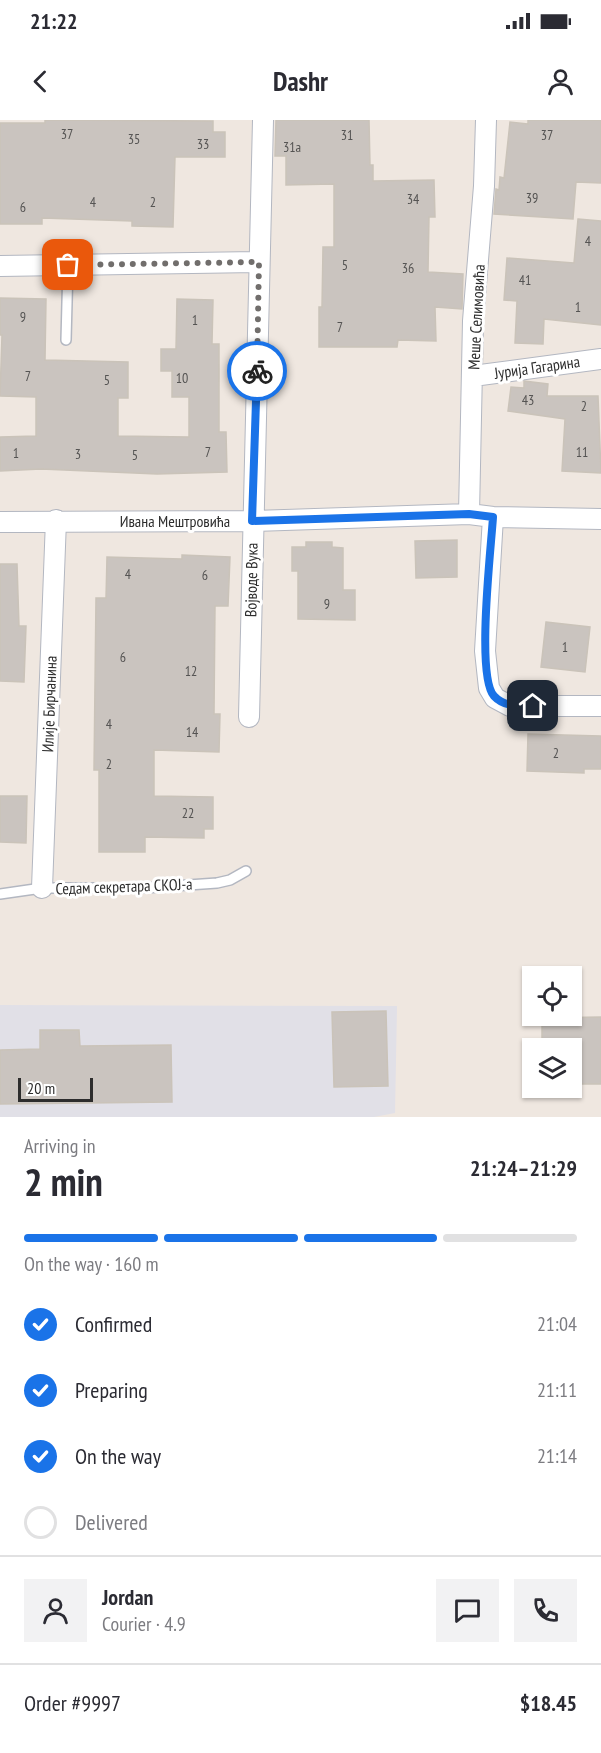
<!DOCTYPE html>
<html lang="en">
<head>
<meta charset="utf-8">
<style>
  body { margin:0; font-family:"PT Sans Narrow",sans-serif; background:#f2f2f3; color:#2b2b33; height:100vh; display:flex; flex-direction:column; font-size:22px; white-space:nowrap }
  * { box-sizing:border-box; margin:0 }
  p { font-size:20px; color:#7c7c81 }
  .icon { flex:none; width:33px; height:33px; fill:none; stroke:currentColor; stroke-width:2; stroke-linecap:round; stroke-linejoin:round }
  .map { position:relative; height:997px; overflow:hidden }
  .panel { display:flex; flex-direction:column; background:#fff; flex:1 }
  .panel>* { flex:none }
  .tools { position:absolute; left:522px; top:846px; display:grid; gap:12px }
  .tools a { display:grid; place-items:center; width:60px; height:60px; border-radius:0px; background:#fff; box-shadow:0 2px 4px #0004; font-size:30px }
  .scale { position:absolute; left:18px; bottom:15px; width:75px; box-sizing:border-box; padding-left:6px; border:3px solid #2d2d2d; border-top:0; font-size:16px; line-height:21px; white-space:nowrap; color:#2d2d2d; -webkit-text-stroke:4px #fff; paint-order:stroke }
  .pin { position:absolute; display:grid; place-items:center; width:51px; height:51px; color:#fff; margin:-26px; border-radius:12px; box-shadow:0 3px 9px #0006 }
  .courier { position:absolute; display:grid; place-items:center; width:60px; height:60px; margin:-30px; border:4px solid #1a73e8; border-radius:50%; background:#fff; color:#222; box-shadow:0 2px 8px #0007 }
  .summary em { font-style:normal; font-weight:800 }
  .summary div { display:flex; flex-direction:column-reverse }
  .summary { display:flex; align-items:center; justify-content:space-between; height:102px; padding:0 24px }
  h1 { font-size:39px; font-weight:800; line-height:45px }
  .bar { display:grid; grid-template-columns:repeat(4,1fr); gap:9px 6px; align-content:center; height:72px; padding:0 24px }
  .bar i { height:8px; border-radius:4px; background:#e1e1e2 }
  .bar .on { background:#1a73e8 }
  .bar p { grid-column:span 4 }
  .line { display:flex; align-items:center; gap:15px; padding:0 24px; border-top:2px solid #e1e1e2 }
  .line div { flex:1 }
  .round { display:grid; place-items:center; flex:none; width:63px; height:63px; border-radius:0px; background:#f2f2f3 }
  ol { padding:0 24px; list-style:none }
  li { display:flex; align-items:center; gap:18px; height:66px }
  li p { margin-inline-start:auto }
  li .icon { padding:6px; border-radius:50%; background:#1a73e8; color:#fff; stroke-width:4 }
  li:last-child { color:#7c7c81 }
  li i { width:33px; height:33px; border:3px solid #e1e1e2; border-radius:50% }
  .status { display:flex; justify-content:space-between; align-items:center; height:42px; padding:0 30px; background:#fff; direction:ltr }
  .status svg { height:16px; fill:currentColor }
  header { display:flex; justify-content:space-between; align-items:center; height:78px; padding:0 24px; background:#fff; font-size:27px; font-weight:800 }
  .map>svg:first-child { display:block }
  .industrial { fill:#e1e0e7 }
  .building { fill:#cac4bf; stroke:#cac3b9; stroke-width:1.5 }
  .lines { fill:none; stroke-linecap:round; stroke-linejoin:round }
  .lane-casing { stroke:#b3b7c1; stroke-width:12 }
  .street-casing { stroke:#b3b7c1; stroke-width:22 }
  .lane { stroke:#fff; stroke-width:9 }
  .street { stroke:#fff; stroke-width:20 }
  .done { stroke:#716e6c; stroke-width:6; stroke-dasharray:0 10.8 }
  .route { stroke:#1a73e8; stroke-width:8 }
  .labels { text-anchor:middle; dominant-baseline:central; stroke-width:6; stroke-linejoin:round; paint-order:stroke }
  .number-label { font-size:14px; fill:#545352 }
  .street-label { font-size:16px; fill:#2d2d2d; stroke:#fff }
</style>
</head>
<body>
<div class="status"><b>21:22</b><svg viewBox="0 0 49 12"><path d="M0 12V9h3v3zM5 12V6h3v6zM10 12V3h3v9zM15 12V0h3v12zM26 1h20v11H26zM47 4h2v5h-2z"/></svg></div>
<header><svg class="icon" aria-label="back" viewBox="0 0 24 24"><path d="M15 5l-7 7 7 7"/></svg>Dashr<svg class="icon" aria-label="person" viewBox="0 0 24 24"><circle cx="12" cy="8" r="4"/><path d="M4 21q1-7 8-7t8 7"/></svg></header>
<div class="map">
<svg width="601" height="997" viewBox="0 0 601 997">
  <rect width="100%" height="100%" fill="#efe7e0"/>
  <!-- industrial -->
  <path class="industrial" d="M 0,885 L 397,886 L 395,993 L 374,997 L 0,997 Z"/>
  <!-- building -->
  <path class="building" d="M 45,0 L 213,1 L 213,12 L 225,12 L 225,37 L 175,37 L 173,107 L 132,106 L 132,101 L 42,98 L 42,104 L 0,104 L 0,3 L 45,3 Z
    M 276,0 L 369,0 L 370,45 L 373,45 L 373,61 L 434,60 L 435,97 L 429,97 L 428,152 L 463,154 L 462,189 L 435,187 L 436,221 L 398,220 L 397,227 L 319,227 L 319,187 L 322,187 L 323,127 L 334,127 L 334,64 L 286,65 L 286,36 L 275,36 Z
    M 528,0 L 601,0 L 601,63 L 576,62 L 573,99 L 494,94 L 496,69 L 499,70 L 500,57 L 504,58 L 510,2 L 528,4 Z
    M 578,99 L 601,101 L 601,205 L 544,199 L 543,224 L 515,223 L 517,181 L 504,180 L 507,138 L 574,143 Z
    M 0,178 L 46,179 L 45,240 L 128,242 L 128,278 L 118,278 L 118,316 L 189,317 L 189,277 L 172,277 L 172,251 L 161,251 L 161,229 L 176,229 L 177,179 L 213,180 L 212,224 L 219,224 L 219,312 L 226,312 L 227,352 L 157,354 L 41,349 L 0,351 L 0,317 L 36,316 L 36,277 L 0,276 L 2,215 L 0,215 Z
    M 524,261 L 548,264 L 547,276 L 598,276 L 601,353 L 562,351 L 565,299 L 508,291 L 511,267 L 524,268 Z
    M 457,420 L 457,457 L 416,458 L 415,421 Z
    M 306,422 L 332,422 L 332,427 L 343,428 L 343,470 L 355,470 L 355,500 L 298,499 L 298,451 L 292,451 L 292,427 L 306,427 Z
    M 182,435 L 230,437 L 228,486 L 215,486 L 214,594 L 220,594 L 219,632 L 154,630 L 154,676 L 213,677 L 213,709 L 204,709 L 204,718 L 145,717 L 145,732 L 99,732 L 99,650 L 94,650 L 96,478 L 106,478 L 107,437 L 182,439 Z
    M 0,444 L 17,444 L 19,506 L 26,506 L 24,562 L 0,561 Z
    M 546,502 L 590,507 L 585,552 L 541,547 Z
    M 528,614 L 601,616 L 601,649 L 584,649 L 584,653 L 527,651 Z
    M 0,676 L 27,676 L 26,723 L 0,722 Z
    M 386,891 L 388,966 L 334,967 L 332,892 Z
    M 601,897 L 601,964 L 572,964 L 572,928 L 542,928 L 542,898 Z
    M 40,910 L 79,910 L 80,926 L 171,925 L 172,982 L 0,984 L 0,930 L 40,929 Z"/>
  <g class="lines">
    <!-- lane casing -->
    <g class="lane-casing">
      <path id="lane" d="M 66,220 L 68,145
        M 0,774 L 42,768 L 145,768 L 217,763 L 230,760 L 246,751"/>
    </g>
    <!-- street casing -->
    <g class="street-casing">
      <path id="street" d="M 0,146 L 259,142
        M 473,256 L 601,239
        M 469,394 L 473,201 L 484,66 L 486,0
        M 493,397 L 485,531 L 489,568 L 495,578 L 510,586 L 601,586
        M 0,402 L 252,401 L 469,394 L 493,397 L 601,399
        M 249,597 L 263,0
        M 42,768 L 56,400"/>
    </g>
    <!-- lane -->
    <use href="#lane" class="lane"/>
    <!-- street -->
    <use href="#street" class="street"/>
  </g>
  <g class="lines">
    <!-- done -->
    <path class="done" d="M 68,145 L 259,142 L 257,251"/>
    <!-- route -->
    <path class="route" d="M 257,251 L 252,401 L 469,394 L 493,397 C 491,429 476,556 494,576 C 504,587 519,586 533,586"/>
  </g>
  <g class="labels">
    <!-- number labels -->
    <g class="number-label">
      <text x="67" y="14">37</text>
      <text x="347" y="15">31</text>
      <text x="547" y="15">37</text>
      <text x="134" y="19">35</text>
      <text x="203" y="24">33</text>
      <text x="292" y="27">31a</text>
      <text x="532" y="78">39</text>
      <text x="413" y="79">34</text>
      <text x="93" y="82">4</text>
      <text x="153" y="82">2</text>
      <text x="23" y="87">6</text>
      <text x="588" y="121">4</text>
      <text x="345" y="145">5</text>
      <text x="408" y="148">36</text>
      <text x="525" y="160">41</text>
      <text x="578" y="187">1</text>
      <text x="23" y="197">9</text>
      <text x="195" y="200">1</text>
      <text x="340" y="207">7</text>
      <text x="28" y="256">7</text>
      <text x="182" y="258">10</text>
      <text x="107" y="260">5</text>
      <text x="528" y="280">43</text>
      <text x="584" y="286">2</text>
      <text x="208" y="332">7</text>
      <text x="582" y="332">11</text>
      <text x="16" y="333">1</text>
      <text x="78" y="334">3</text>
      <text x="135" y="335">5</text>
      <text x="128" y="454">4</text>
      <text x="205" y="455">6</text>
      <text x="327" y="484">9</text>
      <text x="565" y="527">1</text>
      <text x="123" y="537">6</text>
      <text x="191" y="551">12</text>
      <text x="109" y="604">4</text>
      <text x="192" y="612">14</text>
      <text x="556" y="633">2</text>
      <text x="109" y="644">2</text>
      <text x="188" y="693">22</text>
    </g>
    <!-- street labels -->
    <g class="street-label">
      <text transform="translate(476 197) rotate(-87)">Меше Селимовића</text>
      <text transform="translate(537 247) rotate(-8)">Јурија Гагарина</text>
      <text x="175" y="401">Ивана Мештровића</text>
      <text transform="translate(251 460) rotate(-89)">Војводе Вука</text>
      <text transform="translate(49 584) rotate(-88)">Илије Бирчанина</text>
      <text transform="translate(124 766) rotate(-2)">Седам секретара СКОЈ-а</text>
    </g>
  </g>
</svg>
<div class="tools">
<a><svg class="icon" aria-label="locate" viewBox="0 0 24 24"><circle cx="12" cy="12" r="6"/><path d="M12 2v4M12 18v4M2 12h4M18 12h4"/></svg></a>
<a><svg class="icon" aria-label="layers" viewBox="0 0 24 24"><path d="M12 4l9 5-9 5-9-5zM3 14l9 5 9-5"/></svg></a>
</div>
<div class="scale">20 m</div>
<div class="pin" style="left:68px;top:145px;background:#ea580c"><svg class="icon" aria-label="bag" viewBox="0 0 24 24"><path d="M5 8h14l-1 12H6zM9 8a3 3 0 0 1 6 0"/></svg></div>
<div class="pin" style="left:533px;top:586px;background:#1f2937"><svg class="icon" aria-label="home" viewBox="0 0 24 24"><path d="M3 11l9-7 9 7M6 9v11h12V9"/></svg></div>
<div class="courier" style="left:257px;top:251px"><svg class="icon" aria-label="bike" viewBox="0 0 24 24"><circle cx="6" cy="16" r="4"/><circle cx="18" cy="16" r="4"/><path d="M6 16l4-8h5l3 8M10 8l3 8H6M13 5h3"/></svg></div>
</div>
<section class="panel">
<div class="summary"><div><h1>2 min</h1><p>Arriving in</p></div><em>21:24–21:29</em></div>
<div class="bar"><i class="on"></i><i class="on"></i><i class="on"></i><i></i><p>On the way · 160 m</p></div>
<ol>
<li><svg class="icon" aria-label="check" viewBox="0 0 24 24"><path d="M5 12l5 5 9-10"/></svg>Confirmed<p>21:04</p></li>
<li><svg class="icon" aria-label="check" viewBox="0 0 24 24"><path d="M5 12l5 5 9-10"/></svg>Preparing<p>21:11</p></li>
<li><svg class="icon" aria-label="check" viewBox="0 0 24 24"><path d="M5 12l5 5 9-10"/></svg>On the way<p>21:14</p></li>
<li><i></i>Delivered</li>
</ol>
<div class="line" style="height:108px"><a class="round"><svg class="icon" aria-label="person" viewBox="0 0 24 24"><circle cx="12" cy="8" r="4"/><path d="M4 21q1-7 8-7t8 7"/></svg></a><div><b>Jordan</b><p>Courier · 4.9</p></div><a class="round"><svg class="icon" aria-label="chat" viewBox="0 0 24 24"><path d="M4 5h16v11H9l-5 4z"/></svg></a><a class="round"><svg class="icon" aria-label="phone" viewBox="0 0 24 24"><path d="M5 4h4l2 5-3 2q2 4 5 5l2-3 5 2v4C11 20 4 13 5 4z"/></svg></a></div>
<div class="line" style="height:78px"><div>Order #9997</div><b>$18.45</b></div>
</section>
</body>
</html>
